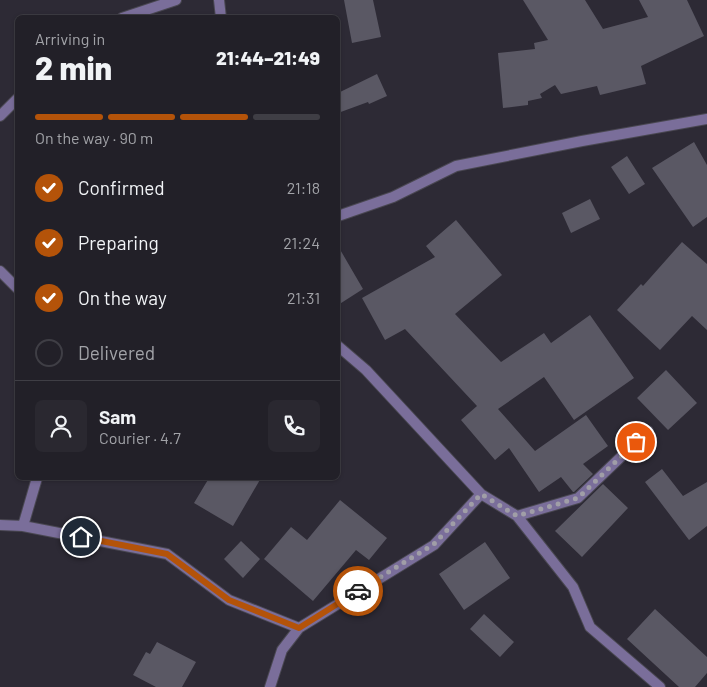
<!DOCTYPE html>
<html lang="en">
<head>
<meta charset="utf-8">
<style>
  body { margin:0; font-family:Barlow,sans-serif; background:#2a2830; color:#f1f3f6; height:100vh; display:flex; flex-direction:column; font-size:19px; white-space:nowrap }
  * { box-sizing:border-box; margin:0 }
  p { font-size:16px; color:#a2a3a8 }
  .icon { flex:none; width:28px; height:28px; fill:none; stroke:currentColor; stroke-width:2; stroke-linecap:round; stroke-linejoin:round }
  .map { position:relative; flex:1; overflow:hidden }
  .side { position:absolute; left:15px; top:15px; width:325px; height:465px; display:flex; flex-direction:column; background:#222028; border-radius:8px; box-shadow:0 1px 4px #0004,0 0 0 1px #3f3e45 }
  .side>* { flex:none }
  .pin { position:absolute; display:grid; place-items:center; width:42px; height:42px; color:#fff; margin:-21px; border:2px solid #fff; border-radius:50%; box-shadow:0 1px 5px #0007 }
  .courier { position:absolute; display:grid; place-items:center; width:50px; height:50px; margin:-25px; border:4px solid #b45309; border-radius:50%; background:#fff; color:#222; box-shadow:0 1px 6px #0007 }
  .summary em { font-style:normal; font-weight:800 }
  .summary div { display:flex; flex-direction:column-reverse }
  .summary { display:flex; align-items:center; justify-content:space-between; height:85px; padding:0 20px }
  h1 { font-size:32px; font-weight:800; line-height:38px }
  .bar { display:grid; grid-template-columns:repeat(4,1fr); gap:8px 5px; align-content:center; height:60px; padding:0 20px }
  .bar i { height:6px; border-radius:4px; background:#3f3e45 }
  .bar .on { background:#b45309 }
  .bar p { grid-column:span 4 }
  .line { display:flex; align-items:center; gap:12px; padding:0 20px; border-top:1px solid #3f3e45 }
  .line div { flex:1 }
  .round { display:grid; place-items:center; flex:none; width:52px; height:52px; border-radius:8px; background:#2a2830 }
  ol { padding:0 20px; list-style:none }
  li { display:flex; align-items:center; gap:15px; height:55px }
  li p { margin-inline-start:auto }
  li .icon { padding:5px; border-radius:50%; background:#b45309; color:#fff; stroke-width:4 }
  li:last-child { color:#a2a3a8 }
  li i { width:28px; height:28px; border:2px solid #3f3e45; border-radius:50% }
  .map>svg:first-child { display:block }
  .building { fill:#5a5864 }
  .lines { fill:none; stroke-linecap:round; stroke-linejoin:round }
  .minor-casing { stroke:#494751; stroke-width:12 }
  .minor { stroke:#7a6e9a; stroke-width:10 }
  .done { stroke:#a09ea7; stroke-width:5; stroke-dasharray:0 9 }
  .route { stroke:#b45309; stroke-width:6 }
</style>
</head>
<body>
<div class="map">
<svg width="707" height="687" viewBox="0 0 707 687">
  <rect width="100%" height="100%" fill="#2d2a35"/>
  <!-- building -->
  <path class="building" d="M 344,0 L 373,0 L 381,37 L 352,43 Z
    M 523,0 L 585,0 L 603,29 L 648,17 L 639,0 L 687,0 L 704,36 L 641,66 L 646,84 L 600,95 L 597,86 L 561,94 L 555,85 L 540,94 L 542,98 L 528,101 L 528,105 L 503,108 L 498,53 L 535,49 L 534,43 L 548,40 Z
    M 377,74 L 387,96 L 369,104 L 368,102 L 338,113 L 338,93 Z
    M 694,142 L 707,165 L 707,217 L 693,227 L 652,168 Z
    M 627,156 L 645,184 L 629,194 L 611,167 Z
    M 590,199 L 600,219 L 571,233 L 562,213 Z
    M 456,220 L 502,275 L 455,314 L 501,362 L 544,333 L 551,343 L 590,315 L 634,378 L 574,420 L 544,377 L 498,409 L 535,451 L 586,415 L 608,446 L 583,464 L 593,474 L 574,492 L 573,492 L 561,477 L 539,492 L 509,448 L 495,460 L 461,420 L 477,406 L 405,329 L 385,340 L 362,298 L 435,257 L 426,246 Z
    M 682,242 L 707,264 L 707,330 L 692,316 L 660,350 L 617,310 L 641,284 L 643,286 Z
    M 338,246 L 363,289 L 338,305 Z
    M 666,370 L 697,403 L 668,430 L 637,398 Z
    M 662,469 L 683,496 L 707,482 L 707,526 L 689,540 L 645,482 Z
    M 209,478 L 261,478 L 233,526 L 194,503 Z
    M 603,484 L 628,508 L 582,557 L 555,531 Z
    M 340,500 L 387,538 L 369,560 L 356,550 L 313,601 L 264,559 L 291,527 L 307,540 Z
    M 241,541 L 260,559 L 243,578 L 224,559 Z
    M 485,542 L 510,578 L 464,610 L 439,574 Z
    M 655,609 L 707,657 L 707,673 L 695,687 L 679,687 L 627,639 Z
    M 484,614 L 514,642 L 500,657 L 470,629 Z
    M 157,642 L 196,662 L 182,687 L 156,687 L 133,675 L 146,652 L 150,654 Z"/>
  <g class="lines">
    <!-- minor casing -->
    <g class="minor-casing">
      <path id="minor" d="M 219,0 L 221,18
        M 122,18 L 176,0
        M 0,116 L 18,98
        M 338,216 L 393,197 L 456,166 L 582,141 L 707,119
        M 0,271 L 18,289
        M 338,346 L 366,370 L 481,494
        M 517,516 L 573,587 L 590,627 L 660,687
        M 0,525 L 23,526 L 167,554 L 229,600 L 299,628 L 282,650 L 270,687
        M 23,526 L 37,478
        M 299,628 L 434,545 L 481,494 L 517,516 L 578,498 L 648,431"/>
    </g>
    <!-- minor -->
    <use href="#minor" class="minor"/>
  </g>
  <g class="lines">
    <!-- done -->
    <path class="done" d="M 358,591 L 434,544 L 481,494 L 517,516 L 578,498 L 636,442"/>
    <!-- route -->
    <path class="route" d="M 81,537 L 167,554 L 229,600 L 299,628 L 358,591"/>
  </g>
</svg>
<div class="pin" style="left:636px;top:442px;background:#ea580c"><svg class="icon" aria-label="bag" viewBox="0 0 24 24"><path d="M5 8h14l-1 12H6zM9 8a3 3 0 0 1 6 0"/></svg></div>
<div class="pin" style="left:81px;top:537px;background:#1f2937"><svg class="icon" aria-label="home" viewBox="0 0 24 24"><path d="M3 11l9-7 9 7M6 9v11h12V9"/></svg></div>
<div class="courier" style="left:358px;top:591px"><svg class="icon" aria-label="car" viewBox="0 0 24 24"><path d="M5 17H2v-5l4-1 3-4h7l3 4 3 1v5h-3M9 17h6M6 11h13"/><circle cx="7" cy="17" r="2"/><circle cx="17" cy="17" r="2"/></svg></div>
<section class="side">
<div class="summary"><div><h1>2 min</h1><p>Arriving in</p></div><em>21:44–21:49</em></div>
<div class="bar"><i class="on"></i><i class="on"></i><i class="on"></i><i></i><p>On the way · 90 m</p></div>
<ol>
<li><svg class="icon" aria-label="check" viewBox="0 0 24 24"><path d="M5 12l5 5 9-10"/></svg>Confirmed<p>21:18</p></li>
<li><svg class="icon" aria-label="check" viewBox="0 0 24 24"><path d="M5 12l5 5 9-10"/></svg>Preparing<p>21:24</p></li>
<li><svg class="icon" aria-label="check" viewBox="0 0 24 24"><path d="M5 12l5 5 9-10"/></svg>On the way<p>21:31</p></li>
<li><i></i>Delivered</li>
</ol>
<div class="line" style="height:90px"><a class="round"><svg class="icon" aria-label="person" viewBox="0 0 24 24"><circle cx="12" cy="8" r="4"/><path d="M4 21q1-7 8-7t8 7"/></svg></a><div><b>Sam</b><p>Courier · 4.7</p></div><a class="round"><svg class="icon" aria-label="phone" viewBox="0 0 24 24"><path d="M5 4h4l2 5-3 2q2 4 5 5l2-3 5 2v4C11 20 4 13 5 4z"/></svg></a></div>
</section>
</div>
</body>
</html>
